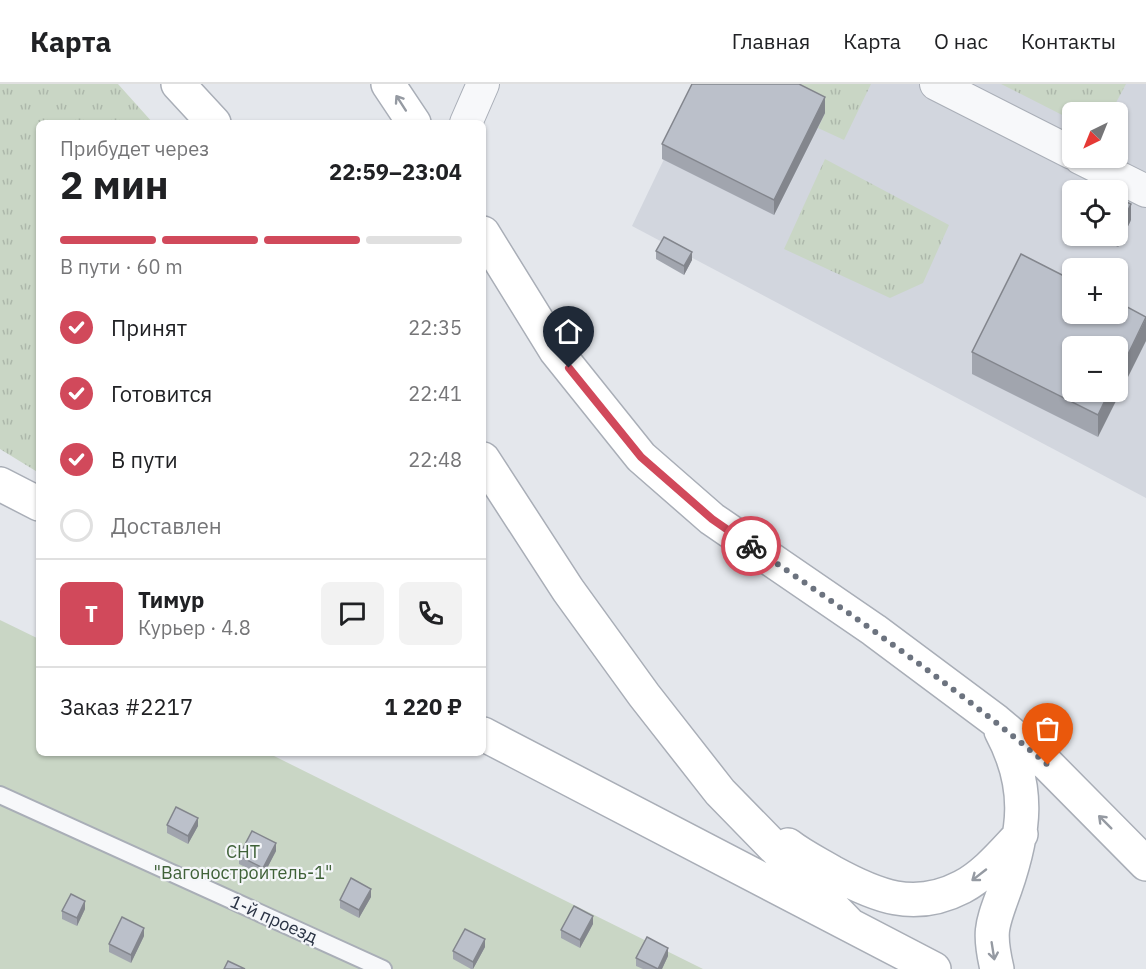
<!DOCTYPE html>
<html lang="ru">
<head>
<meta charset="utf-8">
<style>
  body { margin:0; font-family:"IBM Plex Sans",sans-serif; background:#f2f2f2; color:#202124; height:100vh; display:flex; flex-direction:column; font-size:22px; white-space:nowrap }
  * { box-sizing:border-box; margin:0 }
  p { font-size:20px; color:#757577 }
  .icon { flex:none; width:33px; height:33px; fill:none; stroke:currentColor; stroke-width:2; stroke-linecap:round; stroke-linejoin:round }
  .map { position:relative; flex:1; overflow:hidden }
  .drawer { position:absolute; left:36px; top:36px; width:450px; height:636px; display:flex; flex-direction:column; background:#fff; border-radius:9px; box-shadow:0 2px 4px #0004 }
  .drawer>* { flex:none }
  .needle { width:39px; rotate:223deg }
  .fabs { position:absolute; left:1062px; top:18px; display:grid; gap:12px }
  .fabs a { display:grid; place-items:center; width:66px; height:66px; border-radius:9px; background:#fff; box-shadow:0 2px 4px #0004; font-size:30px }
  .pin { position:absolute; display:grid; place-items:center; width:51px; height:51px; color:#fff; margin:-62px -26px; border-radius:50% 50% 50% 0; rotate:-45deg; box-shadow:0 0 6px #0007 }
  .pin .icon { rotate:45deg }
  .courier { position:absolute; display:grid; place-items:center; width:60px; height:60px; margin:-30px; border:4px solid #d1495b; border-radius:50%; background:#fff; color:#222; box-shadow:0 2px 8px #0007 }
  .overview em { font-style:normal; font-weight:700 }
  .overview div { display:flex; flex-direction:column-reverse }
  .overview { display:flex; align-items:center; justify-content:space-between; height:102px; padding:0 24px }
  h1 { font-size:39px; font-weight:700; line-height:45px }
  .bar { display:grid; grid-template-columns:repeat(4,1fr); gap:9px 6px; align-content:center; height:72px; padding:0 24px }
  .bar i { height:8px; border-radius:4px; background:#e0e0e0 }
  .bar .current { background:#d1495b }
  .bar p { grid-column:span 4 }
  .line { display:flex; align-items:center; gap:15px; padding:0 24px; border-top:2px solid #e0e0e0 }
  .line div { flex:1 }
  .round { display:grid; place-items:center; flex:none; width:63px; height:63px; border-radius:9px; background:#f2f2f2 }
  ol { padding:0 24px; list-style:none }
  li { display:flex; align-items:center; gap:18px; height:66px }
  li p { margin-inline-start:auto }
  li .icon { padding:6px; border-radius:50%; background:#d1495b; color:#fff; stroke-width:4 }
  li:last-child { color:#757577 }
  li i { width:33px; height:33px; border:3px solid #e0e0e0; border-radius:50% }
  header { display:flex; align-items:center; gap:36px; box-sizing:border-box; height:84px; padding:0 30px; background:#fff; border-bottom:2px solid #e0e0e0 }
  header strong { font-size:28px }
  nav { display:flex; gap:33px; margin-inline-start:auto; font-size:21px }
  .map>svg:first-child { display:block }
  .built { fill:#d2d6de; fill-rule:evenodd }
  .grass { fill:url(#grass-tufts) }
  .garden { fill:#c9d6c5 }
  .lines { fill:none; stroke-linecap:round; stroke-linejoin:round }
  .lane-casing { stroke:#a9aeb7; stroke-width:20 }
  .street-casing { stroke:#a9aeb7; stroke-width:34 }
  .secondary-casing { stroke:#a9aeb7; stroke-width:36 }
  .lane { stroke:#f7f8fa; stroke-width:16 }
  .street { stroke:#f7f8fa; stroke-width:32 }
  .secondary { stroke:#fff; stroke-width:33 }
  .wall { fill:#a1a5ae }
  .shaded-wall { fill:#83868d }
  .building { fill:#bbc0ca; stroke:#83868d; stroke-width:1.5 }
  .oneway { stroke:#959aa2 }
  .done { stroke:#6c737f; stroke-width:6; stroke-dasharray:0 10.8 }
  .route { stroke:#d1495b; stroke-width:8 }
  .labels { text-anchor:middle; dominant-baseline:central; stroke-width:4.5; stroke-linejoin:round; paint-order:stroke }
  .park-label { font-size:18px; fill:#3f6138; stroke:#f4f6f9 }
  .street-label { font-size:18px; fill:#2b3445; stroke:#f4f6f9 }
</style>
</head>
<body>
<header>
<strong>Карта</strong>
<nav><a>Главная</a><a>Карта</a><a>О нас</a><a>Контакты</a></nav>
</header>
<div class="map">
<svg width="1146" height="885" viewBox="0 0 1146 885">
  <defs>
    <pattern id="grass-tufts" width="24" height="20" patternUnits="userSpaceOnUse" patternTransform="scale(1.5)"><rect width="24" height="20" fill="#c9d6c5"/><path d="M3 7l-1-3M5 7V3M7 7l1-3M15 17l-1-3M17 17v-4M19 17l1-3" fill="none" stroke="#adb8ab"/></pattern>
  </defs>
  <rect width="100%" height="100%" fill="#e4e7ec"/>
  <!-- built -->
  <path class="built" d="M 700,0 L 1146,0 L 1146,414 L 632,142 ZM 1072,28 L 1118,28 L 1118,74 L 1072,74 ZM 1072,106 L 1118,106 L 1118,152 L 1072,152 ZM 1072,184 L 1118,184 L 1118,230 L 1072,230 ZM 1072,262 L 1118,262 L 1118,308 L 1072,308 Z"/>
  <!-- grass -->
  <path class="grass" d="M 0,0 L 118,0 L 153,39 L 39,39 L 39,389 L 0,365 Z
    M 768,0 L 871,0 L 844,56 L 818,44 L 825,29 Z
    M 1001,0 L 1126,0 L 1111,28 L 1072,28 L 1072,36 Z
    M 825,75 L 949,141 L 923,199 L 890,214 L 784,165 Z"/>
  <!-- garden -->
  <path class="garden" d="M 0,536 L 39,555 L 39,669 L 268,669 L 703,885 L 0,885 Z"/>
  <g class="lines">
    <!-- lane casing -->
    <g class="lane-casing">
      <path id="lane" d="M 0,711 L 383,885"/>
    </g>
    <!-- street casing -->
    <g class="street-casing">
      <path id="street" d="M 936,0 L 1072,69
        M 466,39 L 483,0
        M 1080,74 L 1146,107"/>
    </g>
    <!-- secondary casing -->
    <g class="secondary-casing">
      <path id="secondary" d="M 178,0 L 214,39
        M 388,0 L 414,39
        M 483,149 L 556,267 L 641,373 L 712,435 L 874,546 L 996,637 L 1048,681 L 1146,780
        M 483,375 L 568,506 L 644,611 L 720,708 L 848,839
        M 0,400 L 39,420
        M 483,650 L 934,885
        M 788,761 C 802,772 817,779 832,788 C 876,812 914,828 962,803 C 985,791 1003,769 1021,750
        M 997,885 C 988,846 992,841 1005,805 C 1025,747 1031,703 1001,647"/>
    </g>
    <!-- lane -->
    <use href="#lane" class="lane"/>
    <!-- street -->
    <use href="#street" class="street"/>
    <!-- secondary -->
    <use href="#secondary" class="secondary"/>
  </g>
  <!-- wall -->
  <path class="wall" d="M 825,29 L 774,131 L 662,75 L 662,60 Z
    M 1131,136 L 1118,163 L 1094,152 L 1118,152 Z
    M 656,167 L 692,176 L 684,191 L 656,175 Z
    M 1118,230 L 1098,353 L 972,290 L 972,268 Z
    M 167,741 L 198,742 L 188,760 L 167,749 Z
    M 276,767 L 263,792 L 239,780 L 239,772 Z
    M 371,813 L 359,834 L 340,824 L 340,816 Z
    M 85,825 L 77,842 L 62,835 L 62,827 Z
    M 593,840 L 580,864 L 561,854 L 561,846 Z
    M 144,852 L 131,879 L 109,868 L 109,860 Z
    M 485,863 L 473,885 L 471,885 L 453,875 L 453,867 Z
    M 668,872 L 662,885 L 643,885 L 636,882 L 636,874 Z"/>
  <!-- shaded-wall -->
  <path class="shaded-wall" d="M 825,13 L 825,29 L 774,131 L 774,116 Z
    M 1131,120 L 1131,136 L 1118,163 L 1118,147 Z
    M 692,168 L 692,176 L 684,191 L 684,182 Z
    M 1146,234 L 1146,257 L 1098,353 L 1098,331 L 1109,308 L 1118,308 L 1118,291 Z
    M 198,734 L 198,742 L 188,760 L 188,752 Z
    M 276,759 L 276,767 L 263,792 L 263,784 Z
    M 371,805 L 371,813 L 359,834 L 359,826 Z
    M 85,817 L 85,825 L 77,842 L 77,834 Z
    M 593,832 L 593,840 L 580,864 L 580,856 Z
    M 144,844 L 144,852 L 131,879 L 131,871 Z
    M 485,855 L 485,863 L 473,885 L 473,878 Z
    M 668,864 L 668,872 L 662,885 L 658,885 Z"/>
  <!-- building -->
  <path class="building" d="M 692,0 L 799,0 L 825,13 L 774,116 L 662,60 Z
    M 1093,102 L 1103,106 L 1090,106 Z
    M 1118,114 L 1131,120 L 1118,147 Z
    M 664,153 L 692,168 L 684,182 L 656,167 Z
    M 1021,170 L 1072,196 L 1072,230 L 1118,230 L 1118,218 L 1146,233 L 1118,291 L 1118,262 L 1072,262 L 1072,308 L 1109,308 L 1098,331 L 972,268 Z
    M 176,723 L 198,734 L 188,752 L 167,741 Z
    M 252,747 L 276,759 L 263,784 L 239,772 Z
    M 351,794 L 371,805 L 359,826 L 340,816 Z
    M 71,810 L 85,817 L 77,834 L 62,827 Z
    M 574,822 L 593,832 L 580,856 L 561,846 Z
    M 122,833 L 144,844 L 131,871 L 109,860 Z
    M 465,845 L 485,855 L 473,878 L 453,867 Z
    M 647,853 L 668,864 L 658,885 L 636,874 Z
    M 228,877 L 245,885 L 224,885 Z"/>
  <!-- one-way arrows -->
  <defs><path id="oneway-shaft" d="M-6 0H5M1.5-3L5.5 0L1.5 3" fill="none" stroke-width="1.6" stroke-linecap="round" stroke-linejoin="round" transform="scale(1.5)"/></defs>
  <g class="oneway">
    <use href="#oneway-shaft" transform="translate(401 19) rotate(-123)"/>
    <use href="#oneway-shaft" transform="translate(1105 738) rotate(-135)"/>
    <use href="#oneway-shaft" transform="translate(979 791) rotate(142)"/>
    <use href="#oneway-shaft" transform="translate(993 867) rotate(81)"/>
  </g>
  <g class="lines">
    <!-- done -->
    <path class="done" d="M 751,462 C 853,531 954,602 1048,681"/>
    <!-- route -->
    <path class="route" d="M 569,284 L 641,373 L 712,435 L 751,462"/>
  </g>
  <g class="labels">
    <!-- park labels -->
    <g class="park-label">
      <text x="243" y="767">СНТ<tspan x="243" dy="21">"Вагоностроитель-1"</tspan></text>
    </g>
    <!-- street labels -->
    <g class="street-label">
      <text transform="translate(274 835) rotate(24)">1-й проезд</text>
    </g>
  </g>
</svg>
<div class="fabs">
<a><svg class="needle" viewBox="-14 -14 28 28"><path d="M0-13l5 13h-10z" fill="#e53935"/><path d="M0 13l5-13h-10z" fill="#757577"/></svg></a>
<a><svg class="icon" aria-label="locate" viewBox="0 0 24 24"><circle cx="12" cy="12" r="6"/><path d="M12 2v4M12 18v4M2 12h4M18 12h4"/></svg></a>
<a>+</a>
<a>−</a>
</div>
<div class="pin" style="left:1048px;top:681px;background:#ea580c"><svg class="icon" aria-label="bag" viewBox="0 0 24 24"><path d="M5 8h14l-1 12H6zM9 8a3 3 0 0 1 6 0"/></svg></div>
<div class="pin" style="left:569px;top:284px;background:#1f2937"><svg class="icon" aria-label="home" viewBox="0 0 24 24"><path d="M3 11l9-7 9 7M6 9v11h12V9"/></svg></div>
<div class="courier" style="left:751px;top:462px"><svg class="icon" aria-label="bike" viewBox="0 0 24 24"><circle cx="6" cy="16" r="4"/><circle cx="18" cy="16" r="4"/><path d="M6 16l4-8h5l3 8M10 8l3 8H6M13 5h3"/></svg></div>
<section class="drawer">
<div class="overview"><div><h1>2 мин</h1><p>Прибудет через</p></div><em>22:59–23:04</em></div>
<div class="bar"><i class="current"></i><i class="current"></i><i class="current"></i><i></i><p>В пути · 60 m</p></div>
<ol>
<li><svg class="icon" aria-label="check" viewBox="0 0 24 24"><path d="M5 12l5 5 9-10"/></svg>Принят<p>22:35</p></li>
<li><svg class="icon" aria-label="check" viewBox="0 0 24 24"><path d="M5 12l5 5 9-10"/></svg>Готовится<p>22:41</p></li>
<li><svg class="icon" aria-label="check" viewBox="0 0 24 24"><path d="M5 12l5 5 9-10"/></svg>В пути<p>22:48</p></li>
<li><i></i>Доставлен</li>
</ol>
<div class="line" style="height:108px"><b class="round" style="background:#d1495b;color:#fff">Т</b><div><b>Тимур</b><p>Курьер · 4.8</p></div><a class="round"><svg class="icon" aria-label="chat" viewBox="0 0 24 24"><path d="M4 5h16v11H9l-5 4z"/></svg></a><a class="round"><svg class="icon" aria-label="phone" viewBox="0 0 24 24"><path d="M5 4h4l2 5-3 2q2 4 5 5l2-3 5 2v4C11 20 4 13 5 4z"/></svg></a></div>
<div class="line" style="height:78px"><div>Заказ #2217</div><b>1 220 ₽</b></div>
</section>
</div>
</body>
</html>
